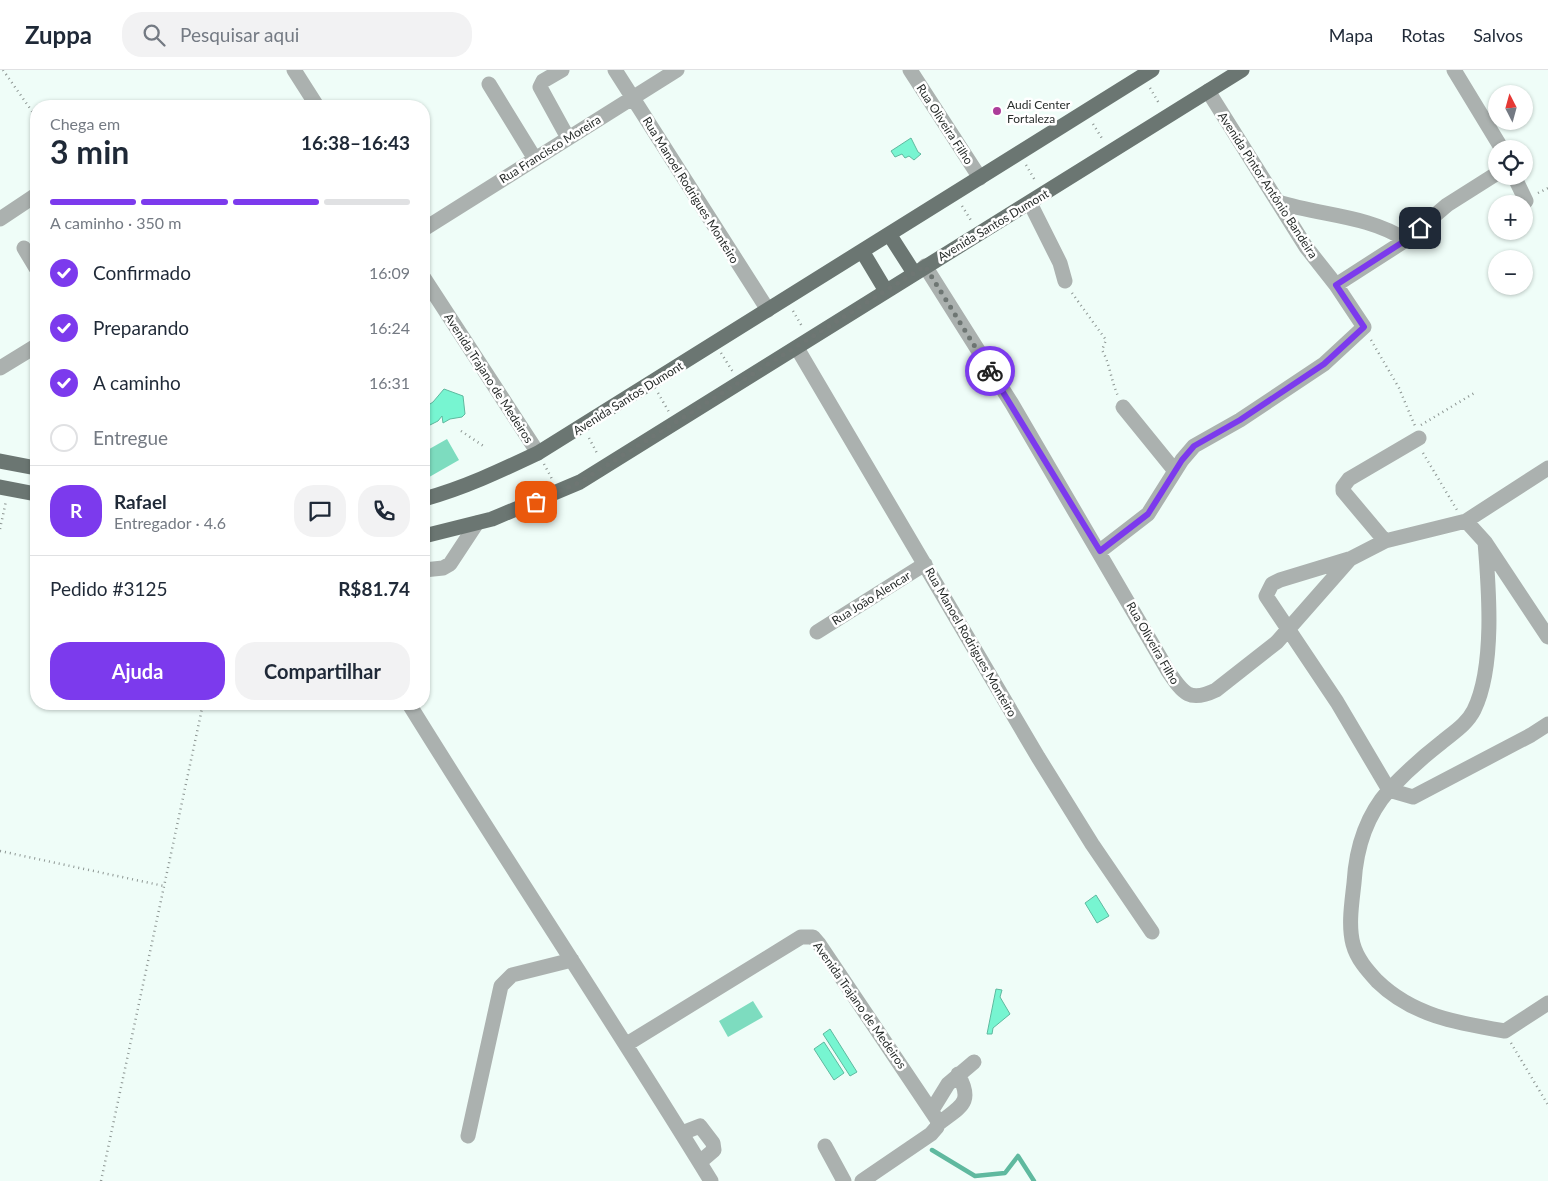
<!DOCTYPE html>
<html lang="pt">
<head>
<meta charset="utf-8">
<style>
  body { margin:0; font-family:Lato,sans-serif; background:#f2f2f3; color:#1f2937; height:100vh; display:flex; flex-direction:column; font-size:19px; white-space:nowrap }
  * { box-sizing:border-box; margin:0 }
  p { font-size:16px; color:#747a83 }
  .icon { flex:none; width:28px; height:28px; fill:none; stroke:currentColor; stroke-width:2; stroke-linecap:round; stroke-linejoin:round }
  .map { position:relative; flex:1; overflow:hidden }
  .details { position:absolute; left:30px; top:30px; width:400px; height:610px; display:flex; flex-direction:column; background:#fff; border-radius:20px; box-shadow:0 1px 4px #0004 }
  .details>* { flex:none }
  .needle { width:32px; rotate:354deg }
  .tools { position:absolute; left:1488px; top:15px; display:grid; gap:10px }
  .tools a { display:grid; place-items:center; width:45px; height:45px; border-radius:50%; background:#fff; box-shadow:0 1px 4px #0004; font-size:25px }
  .pin { position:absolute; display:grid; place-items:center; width:42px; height:42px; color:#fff; margin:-21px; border-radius:10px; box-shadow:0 2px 8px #0006 }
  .courier { position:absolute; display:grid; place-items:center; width:50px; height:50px; margin:-25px; border:4px solid #7c3aed; border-radius:50%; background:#fff; color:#222; box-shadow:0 1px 6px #0007 }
  .head em { font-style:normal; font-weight:700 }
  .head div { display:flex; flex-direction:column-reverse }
  .head { display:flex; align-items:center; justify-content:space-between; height:85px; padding:0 20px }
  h1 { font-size:32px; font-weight:700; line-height:38px }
  .bar { display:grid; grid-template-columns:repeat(4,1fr); gap:8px 5px; align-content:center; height:60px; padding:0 20px }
  .bar i { height:6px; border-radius:4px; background:#e0e1e3 }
  .bar .on { background:#7c3aed }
  .bar p { grid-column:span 4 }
  .line { display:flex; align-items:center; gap:12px; padding:0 20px; border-top:1px solid #e0e1e3 }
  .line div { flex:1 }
  .round { display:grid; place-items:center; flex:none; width:52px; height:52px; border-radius:20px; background:#f2f2f3 }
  ol { padding:0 20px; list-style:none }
  li { display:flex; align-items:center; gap:15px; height:55px }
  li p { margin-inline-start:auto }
  li .icon { padding:5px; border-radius:50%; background:#7c3aed; color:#fff; stroke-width:4 }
  li:last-child { color:#747a83 }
  li i { width:28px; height:28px; border:2px solid #e0e1e3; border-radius:50% }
  .primary-button { display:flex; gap:10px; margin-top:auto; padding:10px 20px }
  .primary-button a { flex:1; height:58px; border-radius:20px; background:#7c3aed; color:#fff; font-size:20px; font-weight:700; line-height:58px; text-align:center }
  .primary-button a+a { background:#f2f2f3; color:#1f2937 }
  header { display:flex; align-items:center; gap:30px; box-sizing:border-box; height:70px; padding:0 25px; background:#fff; border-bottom:1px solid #e0e1e3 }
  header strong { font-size:24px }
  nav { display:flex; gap:28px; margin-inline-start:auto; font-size:18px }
  .search { width:350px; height:45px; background:#f2f2f3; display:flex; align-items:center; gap:12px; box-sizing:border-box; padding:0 18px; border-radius:20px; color:#747a83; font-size:19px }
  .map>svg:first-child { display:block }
  .green { fill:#7ddcbf }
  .water { fill:#77f5d1; stroke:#5fb99f }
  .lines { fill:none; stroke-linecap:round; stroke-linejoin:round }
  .stream { stroke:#5fb99f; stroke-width:4.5 }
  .path { stroke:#8d9693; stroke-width:2.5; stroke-dasharray:1 4; stroke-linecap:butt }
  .minor { stroke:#abb1af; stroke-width:15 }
  .major { stroke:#6b7672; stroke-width:15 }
  .done { stroke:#6e7673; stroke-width:5; stroke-dasharray:0 9 }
  .route { stroke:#7c3aed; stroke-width:6 }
  .poi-dot { fill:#ac3d9a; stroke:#fff; stroke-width:2 }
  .labels { text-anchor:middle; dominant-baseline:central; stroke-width:5; stroke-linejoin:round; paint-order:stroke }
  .poi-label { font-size:12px; fill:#282d2b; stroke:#fff; text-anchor:start }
  .street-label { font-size:12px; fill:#282d2b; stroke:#fff }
</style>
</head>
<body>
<header>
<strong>Zuppa</strong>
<div class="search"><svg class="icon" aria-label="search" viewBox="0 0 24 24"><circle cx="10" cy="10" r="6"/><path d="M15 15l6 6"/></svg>Pesquisar aqui</div>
<nav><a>Mapa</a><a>Rotas</a><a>Salvos</a></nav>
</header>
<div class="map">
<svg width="1548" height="1111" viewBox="0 0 1548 1111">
  <rect width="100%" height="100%" fill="#effdf8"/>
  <!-- green -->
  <path class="green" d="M 447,369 L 459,390 L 424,410 L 424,382 Z
    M 753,931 L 763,947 L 728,967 L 719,951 Z"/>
  <!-- water -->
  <path class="water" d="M 911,68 L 918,82 L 921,84 L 914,90 L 909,86 L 905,88 L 902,84 L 895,87 L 891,81 Z
    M 444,319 L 463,326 L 465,344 L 462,347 L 450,349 L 443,353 L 442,346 L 438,351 L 424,358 L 424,338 L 433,332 Z
    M 1096,825 L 1109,846 L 1097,853 L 1085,833 Z
    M 996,919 L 1002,920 L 1000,927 L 1010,944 L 993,958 L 992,964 L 987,964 Z
    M 830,959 L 857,1002 L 850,1006 L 823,964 Z
    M 824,972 L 844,1003 L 834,1010 L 814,979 Z"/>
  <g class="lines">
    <!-- stream -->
    <path class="stream" d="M 932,1080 L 975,1106 L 1005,1103 L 1018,1086 L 1034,1111"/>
    <!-- path -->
    <path class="path" d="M 3,0 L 36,47
      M 1150,18 L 1160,35
      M 1093,54 L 1103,70
      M 1026,95 L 1036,112
      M 1538,123 L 1548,118
      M 962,136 L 972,152
      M 1072,223 L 1106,270 L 1102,280 C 1110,294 1111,311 1118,326
      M 793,241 L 803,258
      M 1371,270 L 1399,318 L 1415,356
      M 721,283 L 733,302
      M 658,323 L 669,342
      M 1421,355 L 1476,322
      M 461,361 L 485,377
      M 589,368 L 598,385
      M 1423,383 L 1457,440
      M 544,394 L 552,409
      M 0,459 L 6,431
      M 0,781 L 164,816
      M 1511,973 L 1548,1035
      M 101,1111 L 203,634"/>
    <!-- minor -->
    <path class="minor" d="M 294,0 L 317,36
      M 562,0 L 543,11 L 540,17 L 568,68
      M 615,0 L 768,240
      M 910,0 L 980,108
      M 1454,0 L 1502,79
      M 489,14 L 535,89
      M 1514,106 L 1526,131
      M 1278,132 C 1322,146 1367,145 1406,170
      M 1030,133 L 1060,193 L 1065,211
      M 0,149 L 36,125
      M 424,159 L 677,0
      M 24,178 L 36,198
      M 925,196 L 1012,334 L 1168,601 C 1183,623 1189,633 1216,620 L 1277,572 L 1350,489 L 1385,471 L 1466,451 L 1548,398
      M 424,208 L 538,383
      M 1336,215 L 1406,170 L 1447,135 L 1496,104
      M 797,278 L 1038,687 L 1092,774 L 1152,862
      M 0,298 L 36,276
      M 1123,337 L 1175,401
      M 1466,451 L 1485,472 L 1548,567
      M 1385,471 L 1343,421 L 1343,417 L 1349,409 L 1419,368
      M 1485,472 C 1489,520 1495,597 1474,640 C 1467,654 1454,662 1442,672 C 1424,686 1405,703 1389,720 C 1366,746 1356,779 1354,813 C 1352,832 1348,855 1353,874 C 1357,889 1367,900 1377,911 C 1413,946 1457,953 1505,961 L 1548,933
      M 1100,481 L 1148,444 L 1182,390 L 1194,376 L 1240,350 L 1324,294 L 1364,257 L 1336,215 L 1306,177 L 1208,21
      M 1349,489 L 1280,510 L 1272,514 L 1266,526 L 1337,632 L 1389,720 L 1413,727 L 1531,665 L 1548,654
      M 424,500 L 443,498 L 450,494 L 477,453
      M 817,562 L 925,494
      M 409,634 C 508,794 613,951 711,1111
      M 627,974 L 801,867 L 813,867 L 819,874 L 938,1051 L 937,1057 L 931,1064 L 862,1111
      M 932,1040 L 948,1014 L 974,992
      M 938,1054 C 961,1036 974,1033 958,1004
      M 682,1063 L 700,1056 L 713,1073 L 714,1080 L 700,1092
      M 468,1066 L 501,916 L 512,905 L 572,890
      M 825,1076 L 844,1111"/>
    <!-- major -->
    <path class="major" d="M 889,164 L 914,203
      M 862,181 L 886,221
      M 0,391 L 36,398
      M 0,417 L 36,424
      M 424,429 C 464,418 500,401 538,383 L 1152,0
      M 424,466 L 492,449 L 580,412 L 1242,0"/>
  </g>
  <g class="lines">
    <!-- done -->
    <path class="done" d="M 536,432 L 580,412 L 925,196 L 990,301"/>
    <!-- route -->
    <path class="route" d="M 990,301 L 1100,481 L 1148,444 L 1182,390 L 1194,376 L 1240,350 L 1324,294 L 1364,257 L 1336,215 L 1406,170 L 1420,158"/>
  </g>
  <!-- markers -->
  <circle class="poi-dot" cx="997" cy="41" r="5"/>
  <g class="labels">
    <!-- poi labels -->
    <g class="poi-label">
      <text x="1007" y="34">Audi Center<tspan x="1007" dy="14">Fortaleza</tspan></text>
    </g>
    <!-- street labels -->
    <g class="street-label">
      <text transform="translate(945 54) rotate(57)">Rua Oliveira Filho</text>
      <text transform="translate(550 79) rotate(-32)">Rua Francisco Moreira</text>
      <text transform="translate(1268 115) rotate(57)">Avenida Pintor Antônio Bandeira</text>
      <text transform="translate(691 120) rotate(58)">Rua Manoel Rodrigues Monteiro</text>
      <text transform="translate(993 155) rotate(-31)">Avenida Santos Dumont</text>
      <text transform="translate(489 308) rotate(57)">Avenida Trajano de Medeiros</text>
      <text transform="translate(628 328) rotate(-32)">Avenida Santos Dumont</text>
      <text transform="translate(871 528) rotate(-32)">Rua João Alencar</text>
      <text transform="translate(971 572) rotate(60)">Rua Manoel Rodrigues Monteiro</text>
      <text transform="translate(1153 573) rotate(60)">Rua Oliveira Filho</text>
      <text transform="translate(860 935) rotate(55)">Avenida Trajano de Medeiros</text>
    </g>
  </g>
</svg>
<div class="tools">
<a><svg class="needle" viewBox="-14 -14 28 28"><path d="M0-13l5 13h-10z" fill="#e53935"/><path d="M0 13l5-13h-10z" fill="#747a83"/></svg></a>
<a><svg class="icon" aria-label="locate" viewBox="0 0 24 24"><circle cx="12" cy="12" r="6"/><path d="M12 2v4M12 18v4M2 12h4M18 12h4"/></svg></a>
<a>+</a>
<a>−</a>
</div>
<div class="pin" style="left:536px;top:432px;background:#ea580c"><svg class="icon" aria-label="bag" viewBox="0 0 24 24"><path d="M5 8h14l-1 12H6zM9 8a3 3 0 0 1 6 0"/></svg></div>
<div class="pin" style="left:1420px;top:158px;background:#1f2937"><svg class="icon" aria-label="home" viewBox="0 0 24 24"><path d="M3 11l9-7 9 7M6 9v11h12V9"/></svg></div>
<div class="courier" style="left:990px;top:301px"><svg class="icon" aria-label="bike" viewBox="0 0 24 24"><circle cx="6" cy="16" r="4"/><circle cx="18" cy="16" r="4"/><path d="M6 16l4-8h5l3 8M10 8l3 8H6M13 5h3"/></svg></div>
<section class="details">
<div class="head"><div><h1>3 min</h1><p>Chega em</p></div><em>16:38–16:43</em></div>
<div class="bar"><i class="on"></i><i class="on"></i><i class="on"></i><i></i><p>A caminho · 350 m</p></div>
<ol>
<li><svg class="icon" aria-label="check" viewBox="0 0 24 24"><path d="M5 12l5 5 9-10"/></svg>Confirmado<p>16:09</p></li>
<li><svg class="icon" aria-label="check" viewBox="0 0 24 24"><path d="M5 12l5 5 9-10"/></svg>Preparando<p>16:24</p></li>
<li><svg class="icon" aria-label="check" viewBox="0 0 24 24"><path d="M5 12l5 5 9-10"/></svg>A caminho<p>16:31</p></li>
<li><i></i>Entregue</li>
</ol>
<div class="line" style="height:90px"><b class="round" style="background:#7c3aed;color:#fff">R</b><div><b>Rafael</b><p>Entregador · 4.6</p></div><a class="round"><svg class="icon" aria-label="chat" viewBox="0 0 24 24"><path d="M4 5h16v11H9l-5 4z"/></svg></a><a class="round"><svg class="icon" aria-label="phone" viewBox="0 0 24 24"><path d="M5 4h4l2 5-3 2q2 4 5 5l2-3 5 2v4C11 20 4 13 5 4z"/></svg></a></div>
<div class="line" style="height:65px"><div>Pedido #3125</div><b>R$81.74</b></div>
<div class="primary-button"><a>Ajuda</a><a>Compartilhar</a></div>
</section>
</div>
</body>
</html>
